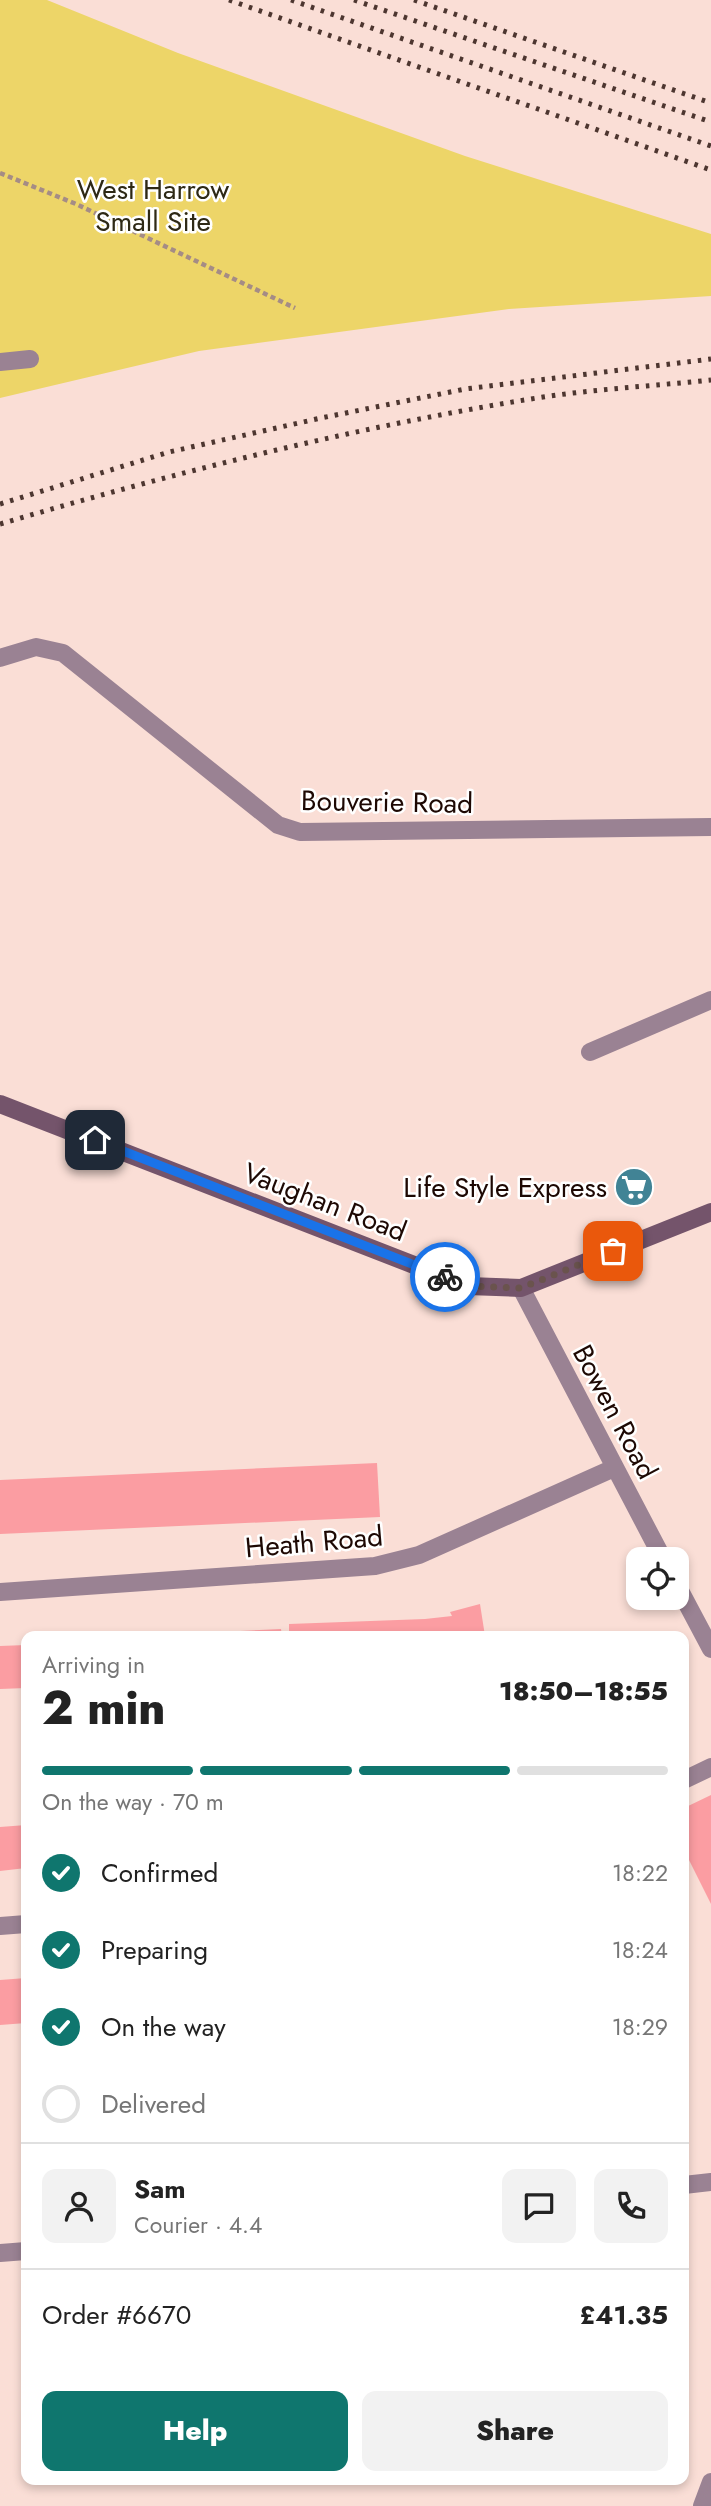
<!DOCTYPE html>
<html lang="en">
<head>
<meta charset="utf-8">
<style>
  body { margin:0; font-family:Jost,sans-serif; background:#f2f2f2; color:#222; height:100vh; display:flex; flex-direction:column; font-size:26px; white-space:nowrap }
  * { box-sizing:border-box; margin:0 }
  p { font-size:23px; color:#767676 }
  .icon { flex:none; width:38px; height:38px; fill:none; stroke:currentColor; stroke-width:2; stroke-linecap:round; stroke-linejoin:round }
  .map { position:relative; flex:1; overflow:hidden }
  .details { position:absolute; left:21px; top:1631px; width:668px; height:854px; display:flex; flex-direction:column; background:#fff; border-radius:14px; box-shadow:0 4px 10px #0003 }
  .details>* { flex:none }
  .controls { position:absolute; left:626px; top:1547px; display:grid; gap:14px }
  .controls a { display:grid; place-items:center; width:63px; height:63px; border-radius:14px; background:#fff; box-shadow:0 4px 10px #0003; font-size:35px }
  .pin { position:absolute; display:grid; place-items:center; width:60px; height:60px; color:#fff; margin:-30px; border-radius:14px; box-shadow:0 4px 10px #0006 }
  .courier { position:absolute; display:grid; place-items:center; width:70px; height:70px; margin:-35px; border:5px solid #1a73e8; border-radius:50%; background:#fff; color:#222; box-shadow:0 2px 9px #0007 }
  .summary em { font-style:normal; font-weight:800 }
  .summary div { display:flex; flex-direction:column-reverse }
  .summary { display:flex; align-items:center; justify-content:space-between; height:119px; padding:0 21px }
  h1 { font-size:46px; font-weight:800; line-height:52px }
  .bar { display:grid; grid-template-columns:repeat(4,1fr); gap:10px 7px; align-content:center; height:84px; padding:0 21px }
  .bar i { height:9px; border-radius:5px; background:#e0e0e0 }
  .bar .active { background:#0f766e }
  .bar p { grid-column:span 4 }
  .line { display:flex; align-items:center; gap:18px; padding:0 21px; border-top:2px solid #e0e0e0 }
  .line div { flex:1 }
  .round { display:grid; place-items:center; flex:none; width:74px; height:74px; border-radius:14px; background:#f2f2f2 }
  ol { padding:0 21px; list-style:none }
  li { display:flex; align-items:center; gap:21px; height:77px }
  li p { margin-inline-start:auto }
  li .icon { padding:7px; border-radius:50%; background:#0f766e; color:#fff; stroke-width:4 }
  li:last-child { color:#767676 }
  li i { width:38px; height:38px; border:4px solid #e0e0e0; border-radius:50% }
  .button { display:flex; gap:14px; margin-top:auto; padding:14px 21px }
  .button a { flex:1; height:80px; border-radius:14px; background:#0f766e; color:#fff; font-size:28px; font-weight:800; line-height:80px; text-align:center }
  .button a+a { background:#f2f2f2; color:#222 }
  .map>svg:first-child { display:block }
  .green { fill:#edd568 }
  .building { fill:#fb9da2 }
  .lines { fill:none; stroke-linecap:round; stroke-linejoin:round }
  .path { stroke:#a58c85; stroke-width:4.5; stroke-dasharray:5 3.5; stroke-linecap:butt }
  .lane { stroke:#9a8293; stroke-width:18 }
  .street { stroke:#9a8293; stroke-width:18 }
  .secondary { stroke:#74546b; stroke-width:18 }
  .rail { stroke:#4d3630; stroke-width:5; stroke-dasharray:3.5 7; stroke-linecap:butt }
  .done { stroke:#6a534d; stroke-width:7; stroke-dasharray:0 12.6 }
  .route { stroke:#1a73e8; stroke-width:9 }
  .labels { text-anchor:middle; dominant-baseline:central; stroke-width:5; stroke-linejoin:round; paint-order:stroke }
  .park-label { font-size:28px; fill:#2e2915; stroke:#fff }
  .street-label { font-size:28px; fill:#1d0803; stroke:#fff }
  .poi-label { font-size:28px; fill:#1d0803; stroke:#fff; text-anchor:end }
</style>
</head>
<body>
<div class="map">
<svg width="711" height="2506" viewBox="0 0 711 2506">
  <rect width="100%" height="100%" fill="#faded6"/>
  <!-- green -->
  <path class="green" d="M 0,0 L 47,0 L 178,53 L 465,156 L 711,234 L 711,296 L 509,309 L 199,351 L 0,398 Z"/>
  <!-- building -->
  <path class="building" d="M 377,1463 L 380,1517 L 0,1534 L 0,1480 Z
    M 480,1604 L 485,1636 L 289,1636 L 289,1624 L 425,1619 L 452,1616 L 450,1612 Z
    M 281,1629 L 282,1636 L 179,1636 L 179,1634 Z
    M 26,1645 L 26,1688 L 0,1689 L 0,1646 Z
    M 711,1795 L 711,1904 L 684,1850 L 684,1808 Z
    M 26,1825 L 26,1868 L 0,1871 L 0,1827 Z
    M 26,1978 L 26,2023 L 0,2025 L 0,1980 Z"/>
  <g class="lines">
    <!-- path -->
    <path class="path" d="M 0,173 L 76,204 L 295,308"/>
    <!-- lane -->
    <path class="lane" d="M 0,362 L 30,359
      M 590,1052 L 711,1000"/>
    <!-- street -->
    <path class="street" d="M 0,658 L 36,647 L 63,653 L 278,825 L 300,832 L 711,827
      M 521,1288 L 663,1559
      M 677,1585 L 711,1649
      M 0,1592 L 375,1566 L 419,1555 L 614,1468
      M 684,1780 L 711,1767
      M 0,1926 L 26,1924
      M 684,2185 L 711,2182
      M 0,2253 L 26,2251
      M 702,2506 L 711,2482"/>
    <!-- secondary -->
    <path class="secondary" d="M 0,1104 L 468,1286 L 521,1288 L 711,1212"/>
    <!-- rail -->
    <path class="rail" d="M 229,0 L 711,170
      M 291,0 L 711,146
      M 354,0 L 711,122
      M 414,0 L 711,103
      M 0,504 L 169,452 L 321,418 L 465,389 L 711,359
      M 0,524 C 177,472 355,427 537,398 C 594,389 653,386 711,380"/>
  </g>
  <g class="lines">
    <!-- done -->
    <path class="done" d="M 445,1277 L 468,1286 L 521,1288 L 613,1251"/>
    <!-- route -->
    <path class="route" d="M 95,1140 L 445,1277"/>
  </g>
  <!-- icons -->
  <defs>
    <g id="supermarket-disc" transform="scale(2.0125)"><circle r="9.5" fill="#418395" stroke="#fff"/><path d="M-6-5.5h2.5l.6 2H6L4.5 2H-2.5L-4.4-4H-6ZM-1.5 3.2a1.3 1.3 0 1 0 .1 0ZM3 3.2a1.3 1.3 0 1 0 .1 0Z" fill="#fff"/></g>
  </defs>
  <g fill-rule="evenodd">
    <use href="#supermarket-disc" x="634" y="1187"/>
  </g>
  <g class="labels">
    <!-- park labels -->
    <g class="park-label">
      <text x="153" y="189">West Harrow<tspan x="153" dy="32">Small Site</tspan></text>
    </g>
    <!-- street labels -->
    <g class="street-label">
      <text transform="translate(387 802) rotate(1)">Bouverie Road</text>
      <text transform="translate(325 1202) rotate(21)">Vaughan Road</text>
      <text transform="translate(615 1412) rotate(62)">Bowen Road</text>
      <text transform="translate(314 1542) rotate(-5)">Heath Road</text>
    </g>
    <!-- poi labels -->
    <g class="poi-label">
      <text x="607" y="1187">Life Style Express</text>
    </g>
  </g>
</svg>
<div class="controls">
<a><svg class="icon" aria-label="locate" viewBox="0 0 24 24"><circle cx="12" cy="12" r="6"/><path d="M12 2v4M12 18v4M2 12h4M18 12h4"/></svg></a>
</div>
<div class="pin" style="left:613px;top:1251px;background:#ea580c"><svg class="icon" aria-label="bag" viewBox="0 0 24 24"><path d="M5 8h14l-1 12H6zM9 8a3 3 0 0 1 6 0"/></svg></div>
<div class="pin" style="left:95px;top:1140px;background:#1f2937"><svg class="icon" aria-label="home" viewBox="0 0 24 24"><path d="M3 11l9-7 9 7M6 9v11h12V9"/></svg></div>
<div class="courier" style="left:445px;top:1277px"><svg class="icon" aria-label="bike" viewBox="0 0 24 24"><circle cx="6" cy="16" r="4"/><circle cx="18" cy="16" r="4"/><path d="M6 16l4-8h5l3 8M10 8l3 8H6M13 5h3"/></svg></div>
<section class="details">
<div class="summary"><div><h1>2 min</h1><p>Arriving in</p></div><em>18:50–18:55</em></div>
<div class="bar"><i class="active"></i><i class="active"></i><i class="active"></i><i></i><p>On the way · 70 m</p></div>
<ol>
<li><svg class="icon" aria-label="check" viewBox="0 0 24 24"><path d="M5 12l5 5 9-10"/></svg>Confirmed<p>18:22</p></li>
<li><svg class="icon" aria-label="check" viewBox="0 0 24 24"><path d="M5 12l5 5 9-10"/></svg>Preparing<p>18:24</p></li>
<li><svg class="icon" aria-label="check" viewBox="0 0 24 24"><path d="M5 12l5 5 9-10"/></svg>On the way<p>18:29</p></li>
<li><i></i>Delivered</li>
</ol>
<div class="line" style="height:126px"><a class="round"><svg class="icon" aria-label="person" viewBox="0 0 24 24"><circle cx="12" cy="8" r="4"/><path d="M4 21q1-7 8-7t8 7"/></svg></a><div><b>Sam</b><p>Courier · 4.4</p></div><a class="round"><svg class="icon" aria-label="chat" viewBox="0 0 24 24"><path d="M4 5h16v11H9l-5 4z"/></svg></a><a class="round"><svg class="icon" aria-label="phone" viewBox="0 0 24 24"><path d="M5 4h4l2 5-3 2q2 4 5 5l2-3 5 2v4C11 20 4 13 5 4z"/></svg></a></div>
<div class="line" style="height:91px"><div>Order #6670</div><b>£41.35</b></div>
<div class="button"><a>Help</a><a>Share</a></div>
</section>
</div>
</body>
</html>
